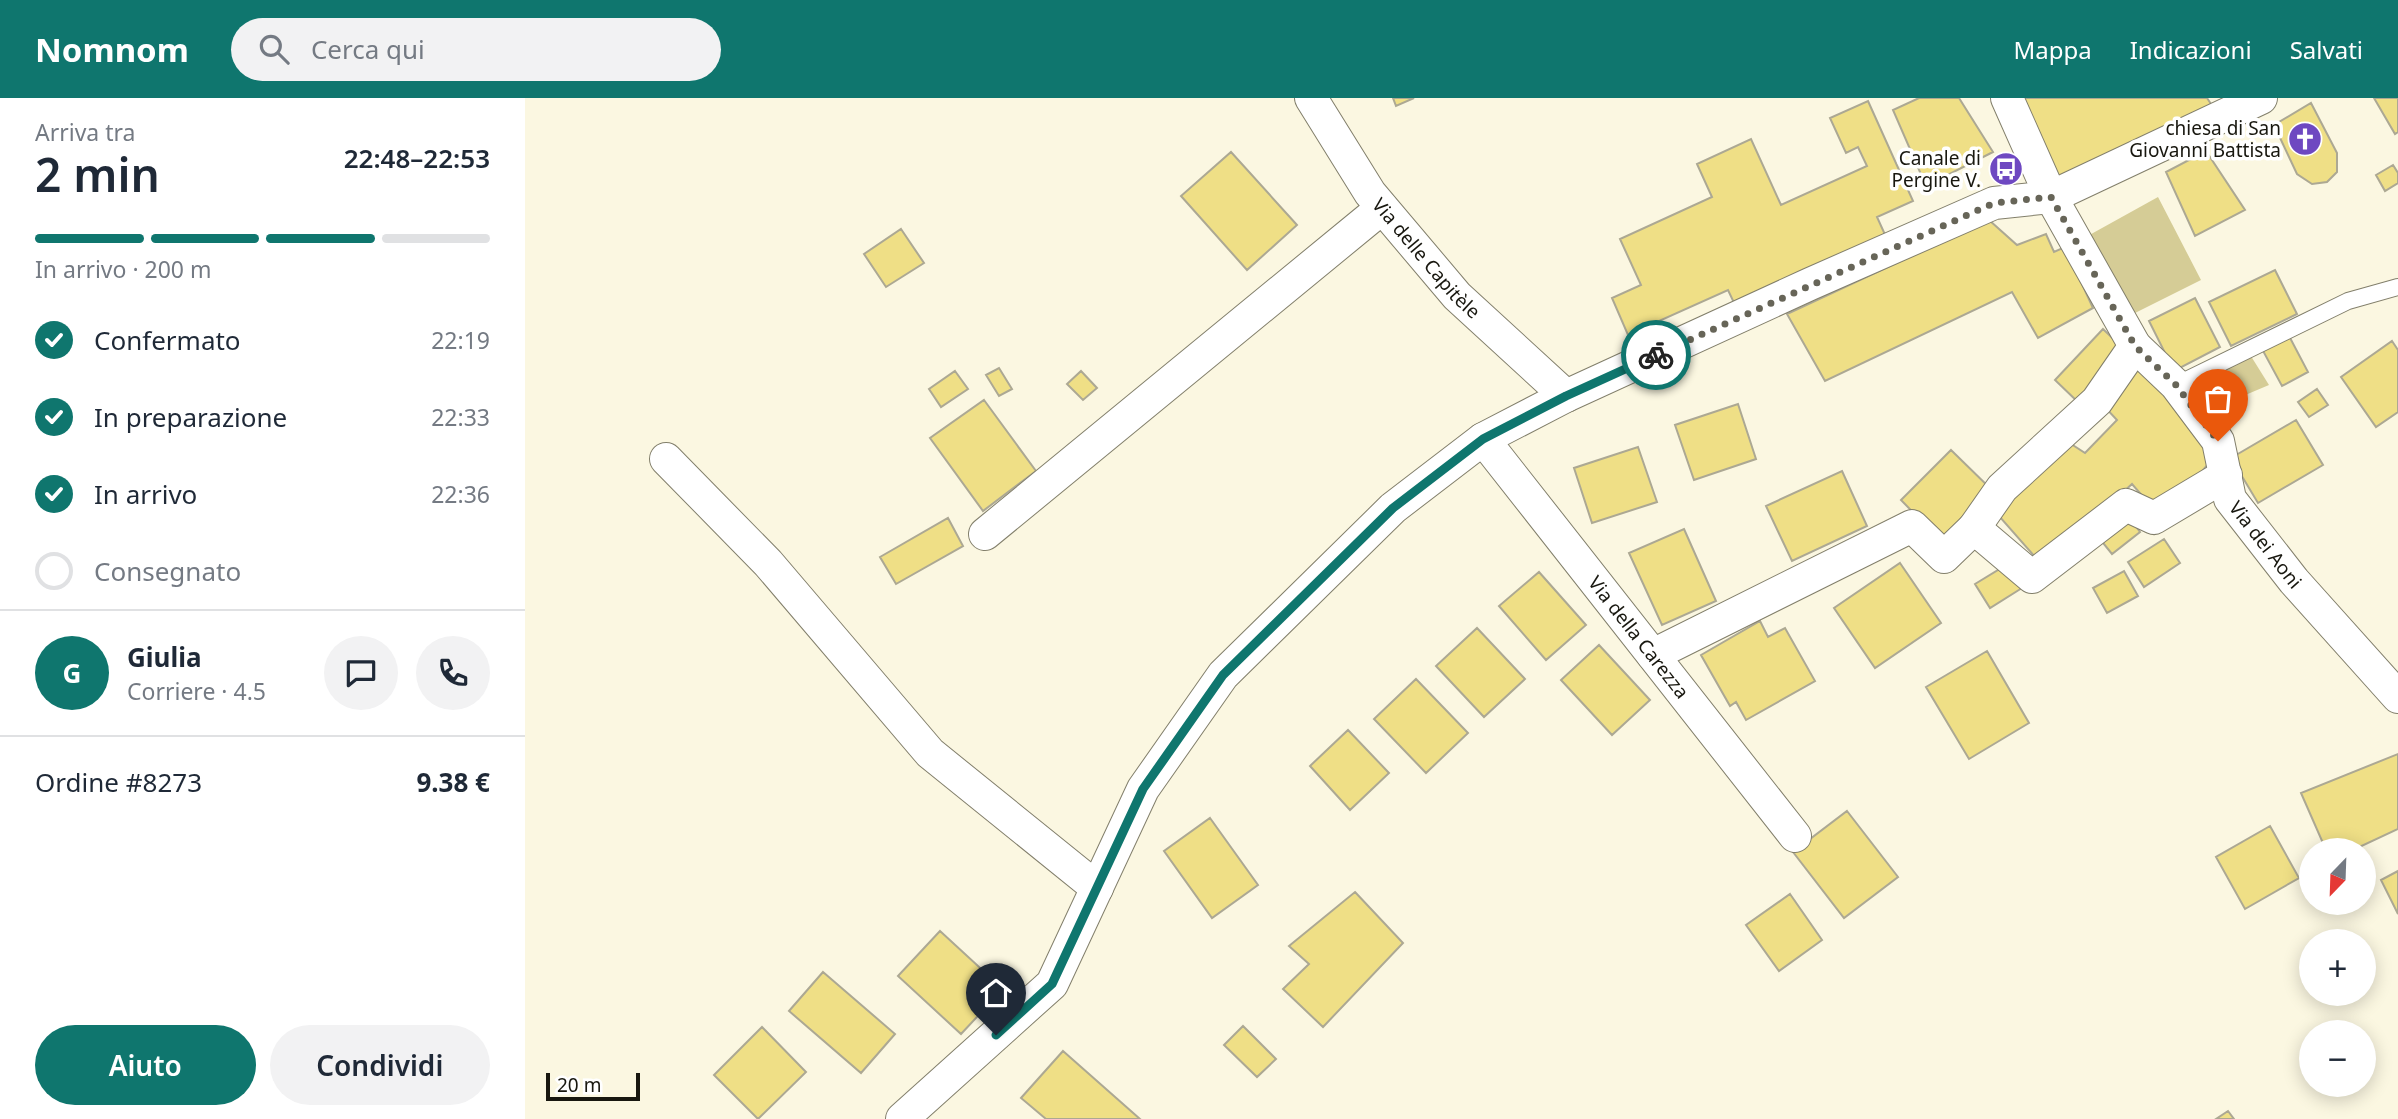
<!DOCTYPE html>
<html lang="it">
<head>
<meta charset="utf-8">
<style>
  body { margin:0; font-family:"Noto Sans",sans-serif; background:#f2f2f3; color:#1f2937; height:100vh; display:flex; flex-direction:column; font-size:26px; white-space:nowrap }
  * { box-sizing:border-box; margin:0 }
  p { font-size:23px; color:#747a83 }
  .icon { flex:none; width:38px; height:38px; fill:none; stroke:currentColor; stroke-width:2; stroke-linecap:round; stroke-linejoin:round }
  .map { position:relative; flex:1; overflow:hidden }
  .panel { display:flex; flex-direction:column; background:#fff; width:525px }
  .panel>* { flex:none }
  .needle { width:46px; rotate:203deg }
  .tools { position:absolute; left:1774px; top:740px; display:grid; gap:14px }
  .tools a { display:grid; place-items:center; width:77px; height:77px; border-radius:50%; background:#fff; box-shadow:0 4px 18px #0003; font-size:35px }
  .scale { position:absolute; left:21px; bottom:18px; width:94px; box-sizing:border-box; padding-left:7px; border:4px solid #18170f; border-top:0; font-size:19px; line-height:24px; white-space:nowrap; color:#18170f; -webkit-text-stroke:5px #fff; paint-order:stroke }
  .pin { position:absolute; display:grid; place-items:center; width:60px; height:60px; color:#fff; margin:-72px -30px; border-radius:50% 50% 50% 0; rotate:-45deg; box-shadow:0 0 7px #0007 }
  .pin .icon { rotate:45deg }
  .courier { position:absolute; display:grid; place-items:center; width:70px; height:70px; margin:-35px; border:5px solid #0f766e; border-radius:50%; background:#fff; color:#222; box-shadow:0 2px 9px #0007 }
  .headline em { font-style:normal; font-weight:600 }
  .headline div { display:flex; flex-direction:column-reverse }
  .headline { display:flex; align-items:center; justify-content:space-between; height:119px; padding:0 35px }
  h1 { font-size:46px; font-weight:600; line-height:52px }
  .bar { display:grid; grid-template-columns:repeat(4,1fr); gap:10px 7px; align-content:center; height:84px; padding:0 35px }
  .bar i { height:9px; border-radius:5px; background:#e0e1e3 }
  .bar .current { background:#0f766e }
  .bar p { grid-column:span 4 }
  .line { display:flex; align-items:center; gap:18px; padding:0 35px; border-top:2px solid #e0e1e3 }
  .line div { flex:1 }
  .round { display:grid; place-items:center; flex:none; width:74px; height:74px; border-radius:37px; background:#f2f2f3 }
  ol { padding:0 35px; list-style:none }
  li { display:flex; align-items:center; gap:21px; height:77px }
  li p { margin-inline-start:auto }
  li .icon { padding:7px; border-radius:50%; background:#0f766e; color:#fff; stroke-width:4 }
  li:last-child { color:#747a83 }
  li i { width:38px; height:38px; border:4px solid #e0e1e3; border-radius:50% }
  .primary-button { display:flex; gap:14px; margin-top:auto; padding:14px 35px }
  .primary-button a { flex:1; height:80px; border-radius:42px; background:#0f766e; color:#fff; font-size:28px; font-weight:600; line-height:80px; text-align:center }
  .primary-button a+a { background:#f2f2f3; color:#1f2937 }
  header { display:flex; align-items:center; gap:42px; box-sizing:border-box; height:98px; padding:0 35px; background:#0f766e; color:#fff }
  header strong { font-size:33px }
  nav { display:flex; gap:38px; margin-inline-start:auto; font-size:24px }
  .search { width:490px; height:63px; background:#f2f2f3; display:flex; align-items:center; gap:18px; box-sizing:border-box; padding:0 24px; border-radius:38px; color:#747a83; font-size:26px }
  main { display:flex; flex:1; min-height:0 }
  .map>svg:first-child { display:block }
  .green { fill:#d5cc96 }
  .building { fill:#efdf86; stroke:#aca893; stroke-width:2 }
  .lines { fill:none; stroke-linecap:round; stroke-linejoin:round }
  .lane-casing { stroke:#827f6b; stroke-width:18 }
  .street-casing { stroke:#827f6b; stroke-width:34 }
  .lane { stroke:#fff; stroke-width:16 }
  .street { stroke:#fff; stroke-width:32 }
  .done { stroke:#676558; stroke-width:7; stroke-dasharray:0 12.6 }
  .route { stroke:#0f766e; stroke-width:9 }
  .labels { text-anchor:middle; dominant-baseline:central; stroke-width:7; stroke-linejoin:round; paint-order:stroke }
  .poi-label { font-size:19px; fill:#18170f; stroke:#fff; text-anchor:end }
  .street-label { font-size:19px; fill:#18170f; stroke:#fff }
</style>
</head>
<body>
<header>
<strong>Nomnom</strong>
<div class="search"><svg class="icon" aria-label="search" viewBox="0 0 24 24"><circle cx="10" cy="10" r="6"/><path d="M15 15l6 6"/></svg>Cerca qui</div>
<nav><a>Mappa</a><a>Indicazioni</a><a>Salvati</a></nav>
</header>
<main>
<section class="panel">
<div class="headline"><div><h1>2 min</h1><p>Arriva tra</p></div><em>22:48–22:53</em></div>
<div class="bar"><i class="current"></i><i class="current"></i><i class="current"></i><i></i><p>In arrivo · 200 m</p></div>
<ol>
<li><svg class="icon" aria-label="check" viewBox="0 0 24 24"><path d="M5 12l5 5 9-10"/></svg>Confermato<p>22:19</p></li>
<li><svg class="icon" aria-label="check" viewBox="0 0 24 24"><path d="M5 12l5 5 9-10"/></svg>In preparazione<p>22:33</p></li>
<li><svg class="icon" aria-label="check" viewBox="0 0 24 24"><path d="M5 12l5 5 9-10"/></svg>In arrivo<p>22:36</p></li>
<li><i></i>Consegnato</li>
</ol>
<div class="line" style="height:126px"><b class="round" style="background:#0f766e;color:#fff">G</b><div><b>Giulia</b><p>Corriere · 4.5</p></div><a class="round"><svg class="icon" aria-label="chat" viewBox="0 0 24 24"><path d="M4 5h16v11H9l-5 4z"/></svg></a><a class="round"><svg class="icon" aria-label="phone" viewBox="0 0 24 24"><path d="M5 4h4l2 5-3 2q2 4 5 5l2-3 5 2v4C11 20 4 13 5 4z"/></svg></a></div>
<div class="line" style="height:91px"><div>Ordine #8273</div><b>9.38 €</b></div>
<div class="primary-button"><a>Aiuto</a><a>Condividi</a></div>
</section>
<div class="map">
<svg width="1873" height="1021" viewBox="0 0 1873 1021">
  <rect width="100%" height="100%" fill="#fbf7e1"/>
  <!-- green -->
  <path class="green" d="M 1633,99 L 1676,182 L 1606,217 L 1559,140 Z
    M 1724,255 L 1744,287 L 1680,314 L 1662,284 Z"/>
  <!-- building -->
  <path class="building" d="M 868,0 L 889,0 L 871,8 Z
    M 1394,0 L 1434,0 L 1468,54 L 1401,88 L 1368,12 Z
    M 1490,0 L 1682,0 L 1688,9 L 1527,88 Z
    M 1849,0 L 1873,0 L 1873,34 L 1870,36 Z
    M 1343,3 L 1388,103 L 1352,119 L 1362,141 L 1211,209 L 1203,192 L 1103,237 L 1087,200 L 1116,187 L 1095,141 L 1187,99 L 1172,66 L 1226,41 L 1256,107 L 1342,68 L 1333,49 L 1321,55 L 1305,20 Z
    M 1786,5 L 1812,55 L 1812,74 L 1802,84 L 1787,86 L 1772,76 L 1749,27 Z
    M 1681,53 L 1720,112 L 1670,138 L 1641,74 Z
    M 706,54 L 772,127 L 722,172 L 656,98 Z
    M 1868,67 L 1873,75 L 1873,85 L 1860,93 L 1851,77 Z
    M 1464,122 L 1492,147 L 1521,136 L 1529,154 L 1540,149 L 1568,210 L 1513,240 L 1487,194 L 1300,283 L 1262,216 Z
    M 376,131 L 399,165 L 361,189 L 339,156 Z
    M 1750,172 L 1772,216 L 1706,248 L 1684,204 Z
    M 1670,200 L 1695,249 L 1649,273 L 1624,223 Z
    M 1578,231 L 1603,255 L 1555,306 L 1530,282 Z
    M 1763,236 L 1783,274 L 1757,288 L 1737,251 Z
    M 1867,243 L 1873,252 L 1873,314 L 1851,329 L 1816,279 Z
    M 1608,264 L 1690,346 L 1689,359 L 1654,401 L 1626,408 L 1607,386 L 1518,468 L 1467,410 L 1540,342 L 1560,355 L 1592,322 L 1577,306 Z
    M 474,270 L 487,291 L 474,298 L 461,277 Z
    M 430,273 L 443,291 L 416,309 L 404,291 Z
    M 556,273 L 572,290 L 558,302 L 542,286 Z
    M 1792,291 L 1803,307 L 1784,319 L 1773,304 Z
    M 459,302 L 511,373 L 458,413 L 405,340 Z
    M 1213,306 L 1231,361 L 1169,382 L 1150,327 Z
    M 1771,322 L 1798,367 L 1733,405 L 1706,360 Z
    M 1113,349 L 1132,404 L 1067,425 L 1049,370 Z
    M 1426,352 L 1470,395 L 1419,446 L 1376,402 Z
    M 1317,373 L 1342,428 L 1267,463 L 1241,408 Z
    M 1603,418 L 1615,434 L 1587,456 L 1574,440 Z
    M 423,420 L 438,448 L 371,486 L 355,459 Z
    M 1159,431 L 1191,503 L 1137,527 L 1104,455 Z
    M 1639,441 L 1655,465 L 1619,489 L 1603,464 Z
    M 1375,465 L 1416,525 L 1350,570 L 1309,510 Z
    M 1483,466 L 1497,490 L 1465,510 L 1450,486 Z
    M 1599,473 L 1613,498 L 1582,515 L 1568,490 Z
    M 1014,474 L 1061,527 L 1021,562 L 974,508 Z
    M 1235,523 L 1243,539 L 1260,530 L 1290,583 L 1221,622 L 1211,604 L 1205,608 L 1176,557 Z
    M 952,530 L 1000,581 L 959,619 L 911,568 Z
    M 1074,547 L 1125,602 L 1087,637 L 1036,582 Z
    M 1462,553 L 1504,625 L 1444,661 L 1401,589 Z
    M 891,581 L 943,635 L 901,675 L 849,621 Z
    M 823,632 L 864,675 L 825,712 L 785,668 Z
    M 1873,656 L 1873,731 L 1828,752 L 1801,752 L 1776,695 Z
    M 1322,713 L 1373,779 L 1319,820 L 1268,754 Z
    M 685,720 L 733,787 L 687,820 L 639,753 Z
    M 1745,728 L 1774,780 L 1720,811 L 1691,759 Z
    M 1873,773 L 1873,816 L 1856,782 Z
    M 830,794 L 878,845 L 798,929 L 758,891 L 784,866 L 764,848 Z
    M 1265,796 L 1297,842 L 1254,873 L 1221,827 Z
    M 415,833 L 478,891 L 436,936 L 373,878 Z
    M 298,874 L 370,936 L 336,975 L 264,913 Z
    M 718,928 L 751,961 L 732,979 L 699,947 Z
    M 237,929 L 281,974 L 233,1021 L 189,977 Z
    M 538,953 L 615,1021 L 521,1021 L 496,1000 Z
    M 1703,1013 L 1709,1021 L 1691,1021 Z"/>
  <g class="lines">
    <!-- lane casing -->
    <g class="lane-casing">
      <path id="lane" d="M 1651,287 L 1823,203 L 1873,189"/>
    </g>
    <!-- street casing -->
    <g class="street-casing">
      <g id="street">
        <path id="s1" d="M 786,0 L 845,95 L 932,198 L 1041,298"/>
        <path id="s2" d="M 1482,0 L 1526,99 L 1610,248 L 1651,287 L 1693,343 L 1705,401 L 1769,483 L 1873,599"/>
        <path id="s3" d="M 958,341 L 1270,738"/>
        <path d="M 141,361 L 243,465 L 405,655 L 572,790"/>
        <path d="M 1449,430 L 1477,390 L 1572,303 L 1610,248"/>
        <path d="M 460,436 L 857,110"/>
        <path d="M 1128,557 L 1387,428 L 1419,459 L 1449,430 L 1507,479 L 1601,407 L 1629,420 L 1701,377"/>
        <path d="M 377,1021 L 527,886 L 618,691 L 698,577 L 868,410 L 958,341 L 1041,298 L 1285,186 L 1469,105 L 1526,99 L 1736,0"/>
      </g>
    </g>
    <!-- lane -->
    <use href="#lane" class="lane"/>
    <!-- street -->
    <use href="#street" class="street"/>
  </g>
  <g class="lines">
    <!-- done -->
    <path class="done" d="M 1131,257 L 1469,105 L 1526,99 L 1610,248 L 1651,287 L 1693,343"/>
    <!-- route -->
    <path class="route" d="M 471,937 L 527,886 L 618,691 L 698,577 L 868,410 L 958,341 L 1041,298 L 1131,257"/>
  </g>
  <!-- icons -->
  <defs>
    <g id="church-disc" transform="scale(1.75)"><circle r="9.5" fill="#6e48c1" stroke="#fff"/><path d="M-1.2-6h2.4v3.5h3.3v2.4h-3.3V6h-2.4V-.1h-3.3v-2.4h3.3Z" fill="#fff"/></g>
    <g id="bus-disc" transform="scale(1.75)"><circle r="9.5" fill="#6e48c1" stroke="#fff"/><path d="M-5-6H5V4H4V6H2V4H-2V6H-4V4H-5ZM-3.5-4V0h7V-4ZM-3.5 1.2v1.5H-2V1.2ZM2 1.2v1.5H3.5V1.2Z" fill="#fff"/></g>
  </defs>
  <g fill-rule="evenodd">
    <use href="#church-disc" x="1780" y="41"/>
    <use href="#bus-disc" x="1481" y="71"/>
  </g>
  <g class="labels">
    <!-- poi labels -->
    <g class="poi-label">
      <text x="1756" y="30">chiesa di San<tspan x="1756" dy="22">Giovanni Battista</tspan></text>
      <text x="1456" y="60">Canale di<tspan x="1456" dy="22">Pergine V.</tspan></text>
    </g>
    <!-- street labels -->
    <g class="street-label">
      <text stroke="none"><textPath href="#s1" startOffset="198">Via delle Capitèle</textPath></text>
      <text stroke="none"><textPath href="#s2" startOffset="523">Via dei Aoni</textPath></text>
      <text stroke="none"><textPath href="#s3" startOffset="252">Via della Carezza</textPath></text>
    </g>
  </g>
</svg>
<div class="tools">
<a><svg class="needle" viewBox="-14 -14 28 28"><path d="M0-13l5 13h-10z" fill="#e53935"/><path d="M0 13l5-13h-10z" fill="#747a83"/></svg></a>
<a>+</a>
<a>−</a>
</div>
<div class="scale">20 m</div>
<div class="pin" style="left:1693px;top:343px;background:#ea580c"><svg class="icon" aria-label="bag" viewBox="0 0 24 24"><path d="M5 8h14l-1 12H6zM9 8a3 3 0 0 1 6 0"/></svg></div>
<div class="pin" style="left:471px;top:937px;background:#1f2937"><svg class="icon" aria-label="home" viewBox="0 0 24 24"><path d="M3 11l9-7 9 7M6 9v11h12V9"/></svg></div>
<div class="courier" style="left:1131px;top:257px"><svg class="icon" aria-label="bike" viewBox="0 0 24 24"><circle cx="6" cy="16" r="4"/><circle cx="18" cy="16" r="4"/><path d="M6 16l4-8h5l3 8M10 8l3 8H6M13 5h3"/></svg></div>
</div>
</main>
</body>
</html>
